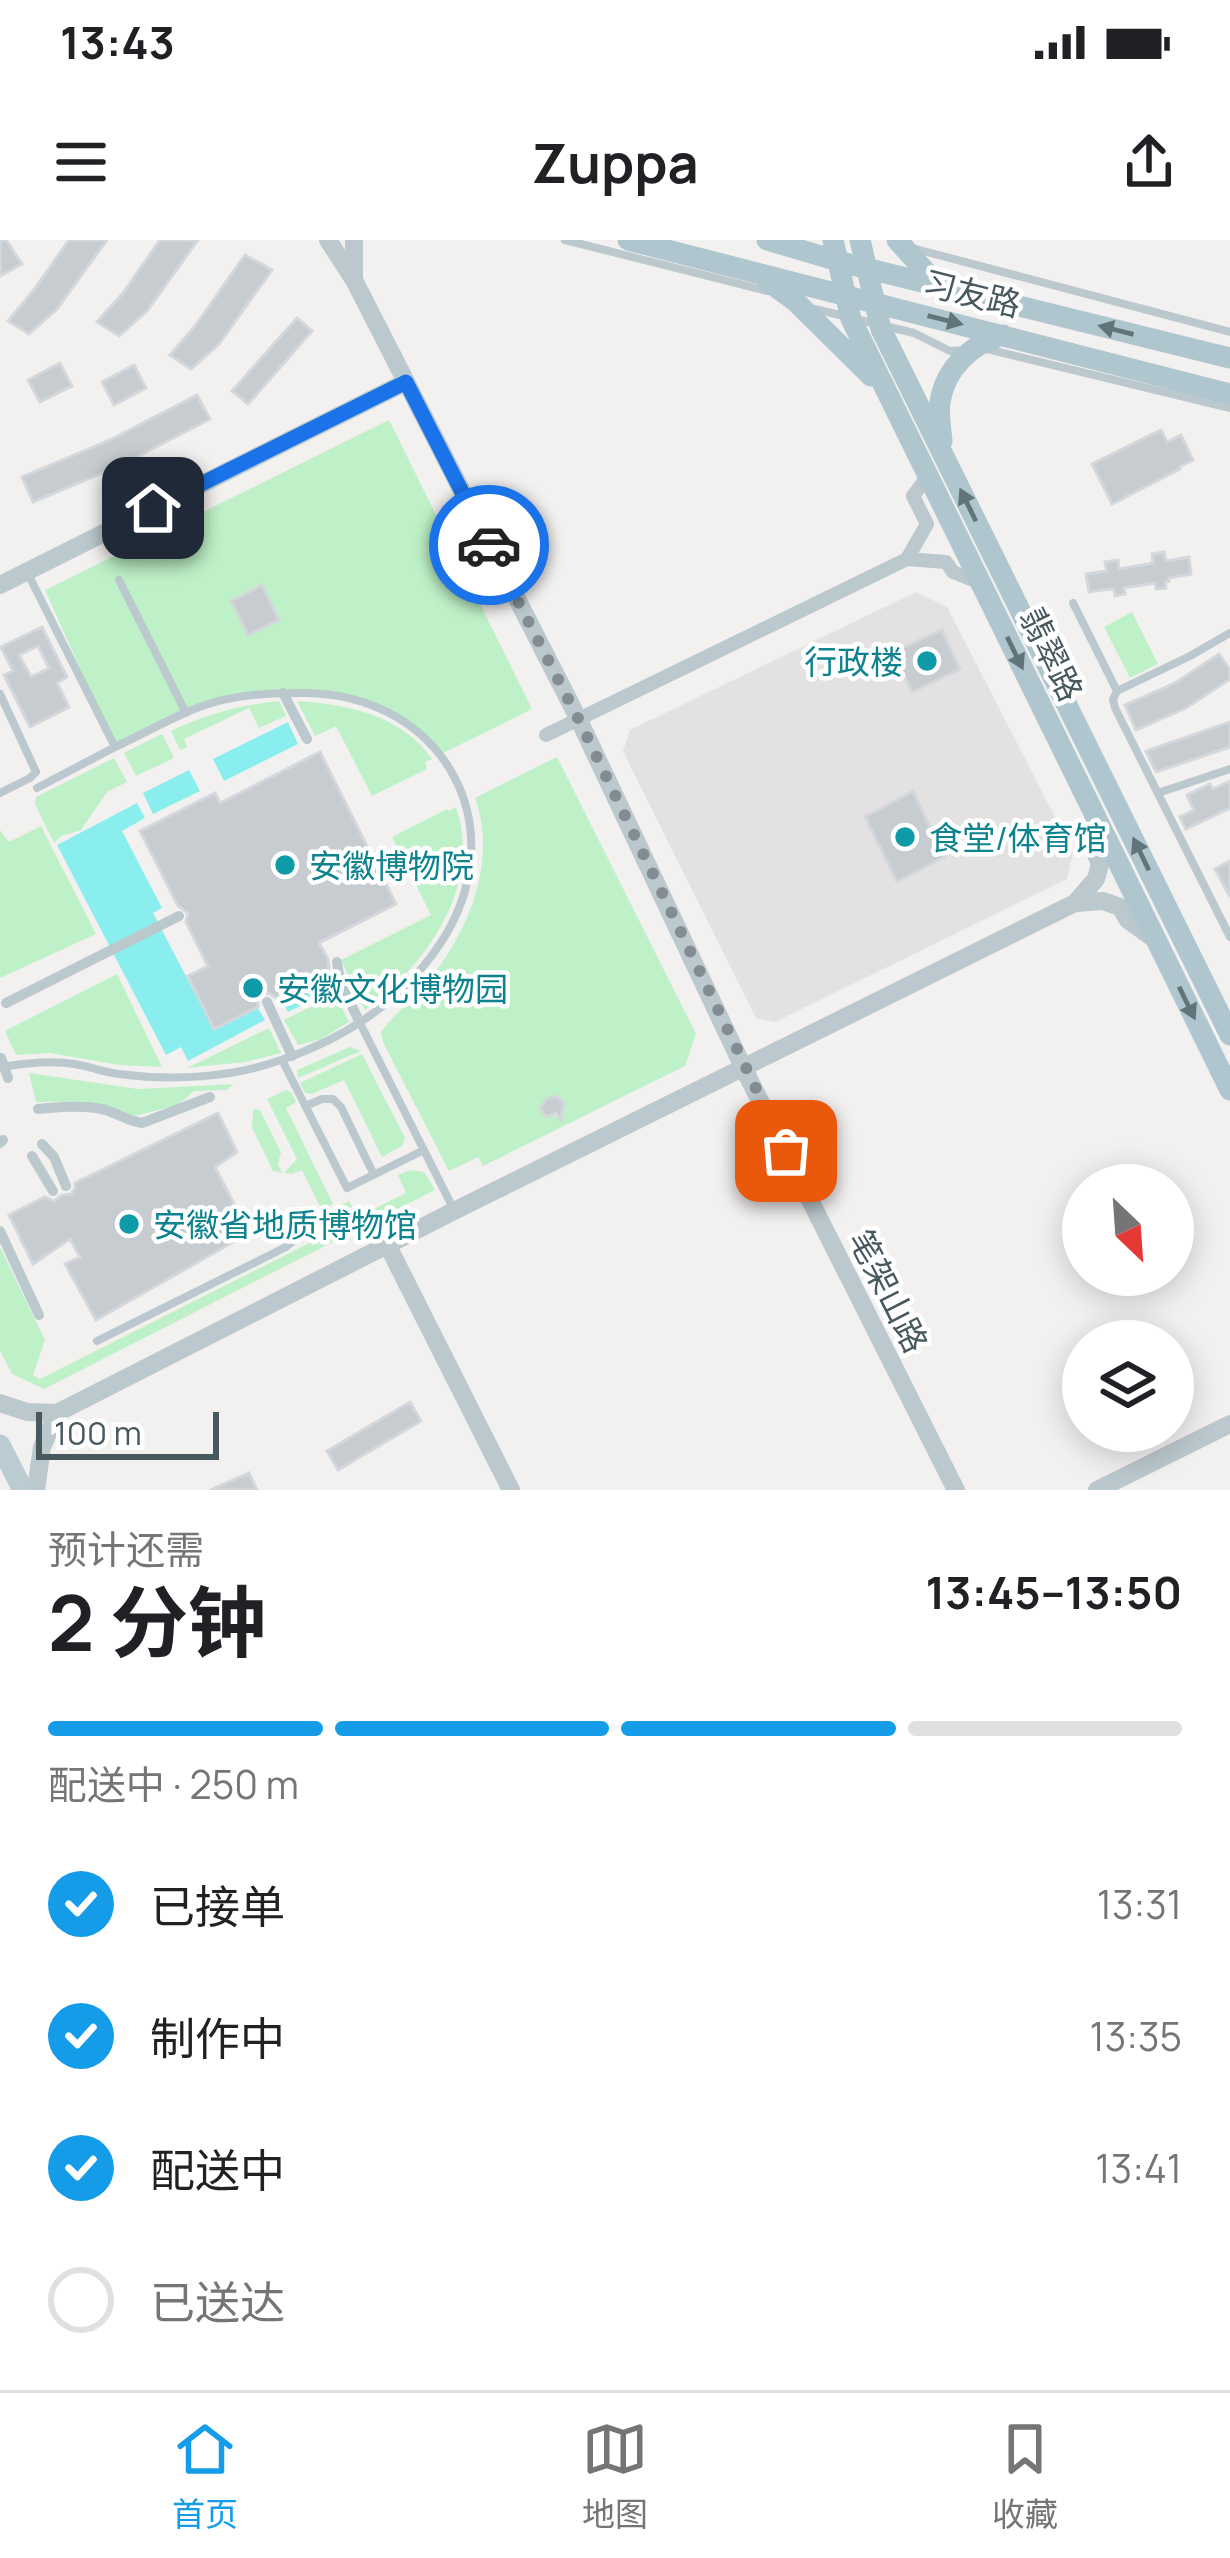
<!DOCTYPE html>
<html lang="zh">
<head>
<meta charset="utf-8">
<style>
  body { margin:0; font-family:Manrope,"Noto Sans SC",sans-serif; background:#f2f2f2; color:#202124; height:100vh; display:flex; flex-direction:column; font-size:45px; white-space:nowrap }
  * { box-sizing:border-box; margin:0 }
  p { font-size:39px; color:#757577 }
  .icon { flex:none; width:66px; height:66px; fill:none; stroke:currentColor; stroke-width:2; stroke-linecap:round; stroke-linejoin:round }
  .map { position:relative; height:1250px; overflow:hidden }
  .drawer { display:flex; flex-direction:column; background:#fff; flex:1 }
  .drawer>* { flex:none }
  .needle { width:78px; rotate:155deg }
  .buttons { position:absolute; left:1062px; top:924px; display:grid; gap:24px }
  .buttons a { display:grid; place-items:center; width:132px; height:132px; border-radius:50%; background:#fff; box-shadow:0 6px 30px #0003; font-size:60px }
  .scale { position:absolute; left:36px; bottom:30px; width:183px; box-sizing:border-box; padding-left:12px; border:6px solid #47585e; border-top:0; font-size:33px; line-height:42px; white-space:nowrap; color:#47585e; -webkit-text-stroke:9px #fff; paint-order:stroke }
  .pin { position:absolute; display:grid; place-items:center; width:102px; height:102px; color:#fff; margin:-51px; border-radius:24px; box-shadow:0 6px 18px #0006 }
  .courier { position:absolute; display:grid; place-items:center; width:120px; height:120px; margin:-60px; border:9px solid #1a73e8; border-radius:50%; background:#fff; color:#222; box-shadow:0 3px 15px #0007 }
  .summary em { font-style:normal; font-weight:700 }
  .summary div { display:flex; flex-direction:column-reverse }
  .summary { display:flex; align-items:center; justify-content:space-between; height:204px; padding:0 48px }
  h1 { font-size:78px; font-weight:700; line-height:90px }
  .bar { display:grid; grid-template-columns:repeat(4,1fr); gap:18px 12px; align-content:center; height:144px; padding:0 48px }
  .bar i { height:15px; border-radius:9px; background:#e0e0e0 }
  .bar .active { background:#149ce8 }
  .bar p { grid-column:span 4 }
  ol { padding:0 48px; list-style:none }
  li { display:flex; align-items:center; gap:36px; height:132px }
  li p { margin-inline-start:auto }
  li .icon { padding:12px; border-radius:50%; background:#149ce8; color:#fff; stroke-width:4 }
  li:last-child { color:#757577 }
  li i { width:66px; height:66px; border:6px solid #e0e0e0; border-radius:50% }
  .status { display:flex; justify-content:space-between; align-items:center; height:84px; padding:0 60px; background:#fff; direction:ltr }
  .status svg { height:33px; fill:currentColor }
  header { display:flex; justify-content:space-between; align-items:center; height:156px; padding:0 48px; background:#fff; font-size:54px; font-weight:700 }
  .menu { display:flex; justify-content:space-around; align-items:center; height:168px; border-top:3px solid #e0e0e0; background:#fff; font-size:33px; color:#757577 }
  .menu a { display:grid; justify-items:center; gap:6px }
  .menu .active { color:#149ce8 }
  .map>svg:first-child { display:block }
  .education { fill:#e4e1e3 }
  .green { fill:#bef1c7 }
  .water { fill:#8aeeef }
  .building { fill:#c7ccd0; stroke:#d4d8dc; stroke-width:3; fill-rule:evenodd }
  .lines { fill:none; stroke-linecap:round; stroke-linejoin:round }
  .service { stroke:#bbc8cd; stroke-width:8 }
  .pedestrian { stroke:#bbc8cd; stroke-width:10 }
  .minor { stroke:#bbc8cd; stroke-width:14 }
  .tertiary { stroke:#bbc8cd; stroke-width:18 }
  .secondary { stroke:#bbcbd2; stroke-width:21 }
  .primary { stroke:#afc6cf; stroke-width:21 }
  .oneway { fill:#61747a }
  .done { stroke:#838d91; stroke-width:12; stroke-dasharray:0 21.6 }
  .route { stroke:#1a73e8; stroke-width:15 }
  .culture-dot { fill:#0f9aa8; stroke:#fff; stroke-width:4.5 }
  .labels { text-anchor:middle; dominant-baseline:central; stroke-width:9; stroke-linejoin:round; paint-order:stroke }
  .street-label { font-size:33px; fill:#47585e; stroke:#fff }
  .culture-label { font-size:33px; fill:#0d838f; stroke:#fff; text-anchor:start }
</style>
</head>
<body>
<div class="status"><b>13:43</b><svg viewBox="0 0 49 12"><path d="M0 12V9h3v3zM5 12V6h3v6zM10 12V3h3v9zM15 12V0h3v12zM26 1h20v11H26zM47 4h2v5h-2z"/></svg></div>
<header><svg class="icon" aria-label="menu" viewBox="0 0 24 24"><path d="M4 6h16M4 12h16M4 18h16"/></svg>Zuppa<svg class="icon" aria-label="share" viewBox="0 0 24 24"><path d="M12 15V3M7 8l5-5 5 5M5 13v7h14v-7"/></svg></header>
<div class="map">
<svg width="1230" height="1250" viewBox="0 0 1230 1250">
  <rect width="100%" height="100%" fill="#f3f0f0"/>
  <!-- education -->
  <path class="education" d="M 916,352 L 947,367 L 1073,612 L 1067,639 L 775,782 L 756,778 L 623,511 L 630,490 Z"/>
  <!-- green -->
  <path class="green" d="M 389,180 L 532,469 L 441,514 L 409,484 L 361,461 L 273,453 L 214,463 L 115,507 L 45,350 Z
    M 1132,372 L 1158,424 L 1130,438 L 1104,387 Z
    M 279,461 L 286,476 L 259,488 L 249,468 L 184,499 L 187,507 L 180,510 L 171,491 C 207,474 240,465 279,461 Z
    M 297,461 C 346,464 402,475 432,519 L 425,522 L 427,529 L 372,556 L 336,486 L 315,496 Z
    M 162,494 L 174,518 L 136,536 L 124,513 Z
    M 557,517 L 696,794 L 685,826 L 483,926 L 478,917 L 449,931 L 383,802 L 381,792 C 394,774 412,761 427,743 C 468,693 498,622 475,558 Z
    M 114,518 L 127,542 L 107,552 L 81,590 L 61,596 L 54,603 L 35,564 L 36,557 Z
    M 456,567 C 483,646 426,725 365,770 L 341,720 L 431,675 L 392,597 L 447,569 L 449,571 Z
    M 41,586 L 96,694 L 0,738 L 0,590 L 9,602 Z
    M 117,734 L 162,827 L 119,825 L 50,813 L 16,815 L 5,791 Z
    M 335,755 L 349,782 L 321,799 L 298,805 L 284,780 Z
    M 269,788 L 281,813 L 245,822 L 187,828 Z
    M 350,807 L 361,811 L 298,838 L 297,830 Z
    M 362,814 L 405,898 L 402,906 L 382,917 L 344,840 L 312,854 L 305,853 L 300,843 Z
    M 29,833 L 138,849 L 234,844 L 226,850 L 194,851 L 178,865 L 131,877 C 99,859 72,862 36,862 Z
    M 286,850 L 291,852 L 296,862 L 286,868 L 333,964 L 322,970 L 302,930 L 292,934 L 284,933 L 297,919 L 267,859 Z
    M 253,869 L 260,870 L 281,912 L 278,924 L 282,933 L 273,931 L 252,887 Z
    M 410,930 L 424,932 L 435,950 L 44,1149 L 12,1134 L 0,1111 L 0,1007 L 45,1100 L 33,1135 L 40,1139 L 327,994 L 319,976 L 349,961 L 358,977 L 406,953 L 398,935 Z"/>
  <!-- water -->
  <path class="water" d="M 288,482 L 298,504 L 224,541 L 213,519 Z
    M 189,530 L 200,551 L 153,574 L 143,553 Z
    M 137,563 L 145,578 L 122,591 L 162,668 L 153,673 L 214,790 L 258,768 L 265,780 L 188,821 L 181,807 L 166,815 L 57,605 Z
    M 324,737 L 331,751 L 288,772 L 282,760 Z"/>
  <!-- building -->
  <path class="building" d="M 0,0 L 6,0 L 22,24 L 0,36 Z
    M 69,0 L 107,0 L 57,69 L 29,94 L 8,81 L 33,51 Z
    M 160,0 L 198,0 L 147,71 L 119,96 L 97,82 L 123,53 Z
    M 245,15 L 272,30 L 219,104 L 191,129 L 170,115 L 195,86 Z
    M 297,78 L 312,91 L 248,164 L 232,151 Z
    M 60,123 L 72,146 L 40,162 L 28,140 Z
    M 134,125 L 146,148 L 114,165 L 102,142 Z
    M 197,155 L 210,179 L 117,227 L 33,262 L 22,237 L 110,200 Z
    M 1161,190 L 1167,202 L 1181,195 L 1193,220 L 1179,227 L 1180,229 L 1112,264 L 1092,224 Z
    M 1164,312 L 1166,321 L 1189,317 L 1191,334 L 1169,338 L 1169,341 L 1165,342 L 1166,348 L 1156,349 L 1155,343 L 1124,348 L 1125,354 L 1115,356 L 1114,350 L 1110,349 L 1089,352 L 1086,334 L 1107,331 L 1105,322 L 1118,320 L 1119,329 L 1153,323 L 1152,314 Z
    M 262,345 L 279,380 L 248,395 L 231,361 Z
    M 42,387 L 67,437 L 57,443 L 69,467 L 30,487 L 4,435 L 13,431 L 1,407 ZM 38,406 L 49,428 L 31,437 L 19,415 Z
    M 942,390 L 960,429 L 912,452 L 893,412 Z
    M 1219,414 L 1230,430 L 1230,439 L 1186,468 L 1136,490 L 1125,465 L 1175,443 Z
    M 1230,482 L 1230,507 L 1156,532 L 1146,511 Z
    M 320,512 L 396,664 L 319,703 L 328,719 L 329,731 L 276,758 L 269,753 L 262,754 L 258,760 L 258,767 L 214,789 L 188,736 L 208,726 L 186,682 L 188,673 L 178,666 L 140,591 L 215,553 L 220,563 Z
    M 1230,541 L 1230,568 L 1186,589 L 1180,577 L 1194,570 L 1187,555 L 1210,544 L 1213,549 Z
    M 913,551 L 944,617 L 897,642 L 865,577 Z
    M 1230,621 L 1230,657 L 1215,629 Z
    M 557,856 L 564,863 L 561,880 L 556,873 L 546,877 L 540,869 L 546,859 Z
    M 218,873 L 237,912 L 215,927 L 249,993 L 96,1080 L 65,1024 L 80,1017 L 70,999 L 33,1024 L 9,975 L 45,957 L 54,961 L 62,955 L 71,954 L 75,948 L 75,943 Z
    M 410,1162 L 421,1181 L 338,1230 L 327,1211 Z
    M 249,1233 L 257,1250 L 210,1250 Z"/>
  <g class="lines">
    <!-- service -->
    <path class="service" d="M 565,0 L 767,51
      M 912,8 L 1230,92
      M 815,69 L 914,93 L 950,111 L 966,110
      M 987,109 L 1230,168
      M 119,340 L 186,473
      M 1073,363 L 1117,451
      M 1230,393 L 1190,416 L 1117,451 L 1113,459 L 1115,468 L 1230,697
      M 0,454 L 36,532 L 30,538 L 0,553
      M 37,548 L 115,507
      M 1158,553 L 1230,529
      M 360,783 L 454,970
      M 282,820 L 347,948 L 424,910
      M 1,827 C 25,823 51,820 74,824 C 89,826 103,832 119,834 C 172,841 230,838 281,820 C 346,798 401,762 440,704 C 517,588 444,455 306,453 C 275,453 244,454 215,462 C 180,472 148,492 115,507 L 27,332
      M 305,866 L 322,859 L 333,859 L 341,867 L 374,935
      M 97,1101 L 286,1007 L 301,995"/>
    <!-- pedestrian -->
    <path class="pedestrian" d="M 283,453 L 307,499
      M 337,722 L 340,741 L 360,783
      M 267,762 L 292,816
      M 6,763 L 179,676
      M 1,818 L 8,838
      M 38,869 C 59,867 81,865 102,869 C 116,872 127,881 142,883 L 210,857
      M 0,903 L 3,900
      M 42,904 L 54,917 L 66,946
      M 32,916 L 53,951
      M 0,991 L 39,1075"/>
    <!-- minor -->
    <path class="minor" d="M 928,236 L 913,256 L 927,284 L 907,319 L 946,322 L 953,332 L 981,343
      M 546,495 L 907,319"/>
    <!-- tertiary -->
    <path class="tertiary" d="M 328,0 L 354,40 L 354,0
      M 354,40 L 579,480 L 743,827 L 956,1250
      M 0,345 L 406,142
      M 1096,578 L 1095,612 L 1100,624 L 1096,639 L 1075,663 L 1103,661 L 1120,667 L 1128,680 L 1157,701
      M 388,1006 L 511,1250
      M 0,1163 L 27,1172 L 57,1173 L 42,1207 L 36,1250
      M 57,1173 L 454,971 L 1075,663
      M 1097,1250 L 1230,1184"/>
    <!-- secondary -->
    <path class="secondary" d="M 0,1205 L 23,1250"/>
    <!-- primary -->
    <path class="primary" d="M 628,0 L 1230,154
      M 767,0 L 845,23 L 1230,118
      M 833,0 L 851,79 L 1230,850
      M 860,0 L 881,89 L 1230,795
      M 897,0 L 936,43
      M 766,40 L 795,61 L 871,136
      M 942,201 C 941,189 938,174 940,162 C 945,129 971,104 1003,95"/>
  </g>
  <!-- one-way arrows -->
  <defs><path id="oneway-solid" d="M-6-.8H1V-3.2L6.5 0L1 3.2V.8H-6Z" transform="scale(3)"/></defs>
  <g class="oneway">
    <use href="#oneway-solid" transform="translate(945 80) rotate(14)"/>
    <use href="#oneway-solid" transform="translate(1116 90) rotate(-166)"/>
    <use href="#oneway-solid" transform="translate(968 265) rotate(-116)"/>
    <use href="#oneway-solid" transform="translate(1015 413) rotate(64)"/>
    <use href="#oneway-solid" transform="translate(1141 614) rotate(-116)"/>
    <use href="#oneway-solid" transform="translate(1187 763) rotate(64)"/>
  </g>
  <g class="lines">
    <!-- done -->
    <path class="done" d="M 489,305 L 579,480 L 786,911"/>
    <!-- route -->
    <path class="route" d="M 153,268 L 406,142 L 489,305"/>
  </g>
  <!-- markers -->
  <g class="culture-dot">
    <circle cx="927" cy="421" r="12"/>
    <circle cx="905" cy="597" r="12"/>
    <circle cx="285" cy="625" r="12"/>
    <circle cx="253" cy="748" r="12"/>
    <circle cx="129" cy="984" r="12"/>
  </g>
  <g class="labels">
    <!-- street labels -->
    <g class="street-label">
      <text transform="translate(972 53) rotate(14)">习友路</text>
      <text transform="translate(1052 414) rotate(64)">翡翠路</text>
      <text transform="translate(889 1051) rotate(63)">笔架山路</text>
    </g>
    <!-- culture labels -->
    <g class="culture-label">
      <text x="903" y="421" text-anchor="end">行政楼</text>
      <text x="929" y="597">食堂/体育馆</text>
      <text x="309" y="625">安徽博物院</text>
      <text x="277" y="748">安徽文化博物园</text>
      <text x="153" y="984">安徽省地质博物馆</text>
    </g>
  </g>
</svg>
<div class="buttons">
<a><svg class="needle" viewBox="-14 -14 28 28"><path d="M0-13l5 13h-10z" fill="#e53935"/><path d="M0 13l5-13h-10z" fill="#757577"/></svg></a>
<a><svg class="icon" aria-label="layers" viewBox="0 0 24 24"><path d="M12 4l9 5-9 5-9-5zM3 14l9 5 9-5"/></svg></a>
</div>
<div class="scale">100 m</div>
<div class="pin" style="left:786px;top:911px;background:#ea580c"><svg class="icon" aria-label="bag" viewBox="0 0 24 24"><path d="M5 8h14l-1 12H6zM9 8a3 3 0 0 1 6 0"/></svg></div>
<div class="pin" style="left:153px;top:268px;background:#1f2937"><svg class="icon" aria-label="home" viewBox="0 0 24 24"><path d="M3 11l9-7 9 7M6 9v11h12V9"/></svg></div>
<div class="courier" style="left:489px;top:305px"><svg class="icon" aria-label="car" viewBox="0 0 24 24"><path d="M5 17H2v-5l4-1 3-4h7l3 4 3 1v5h-3M9 17h6M6 11h13"/><circle cx="7" cy="17" r="2"/><circle cx="17" cy="17" r="2"/></svg></div>
</div>
<section class="drawer">
<div class="summary"><div><h1>2 分钟</h1><p>预计还需</p></div><em>13:45–13:50</em></div>
<div class="bar"><i class="active"></i><i class="active"></i><i class="active"></i><i></i><p>配送中 · 250 m</p></div>
<ol>
<li><svg class="icon" aria-label="check" viewBox="0 0 24 24"><path d="M5 12l5 5 9-10"/></svg>已接单<p>13:31</p></li>
<li><svg class="icon" aria-label="check" viewBox="0 0 24 24"><path d="M5 12l5 5 9-10"/></svg>制作中<p>13:35</p></li>
<li><svg class="icon" aria-label="check" viewBox="0 0 24 24"><path d="M5 12l5 5 9-10"/></svg>配送中<p>13:41</p></li>
<li><i></i>已送达</li>
</ol>
</section>
<nav class="menu">
<a class="active"><svg class="icon" aria-label="home" viewBox="0 0 24 24"><path d="M3 11l9-7 9 7M6 9v11h12V9"/></svg>首页</a>
<a><svg class="icon" aria-label="map" viewBox="0 0 24 24"><path d="M3 6l6-2 6 2 6-2v14l-6 2-6-2-6 2zM9 4v14M15 6v14"/></svg>地图</a>
<a><svg class="icon" aria-label="saved" viewBox="0 0 24 24"><path d="M7 4h10v16l-5-4-5 4z"/></svg>收藏</a>
</nav>
</body>
</html>
